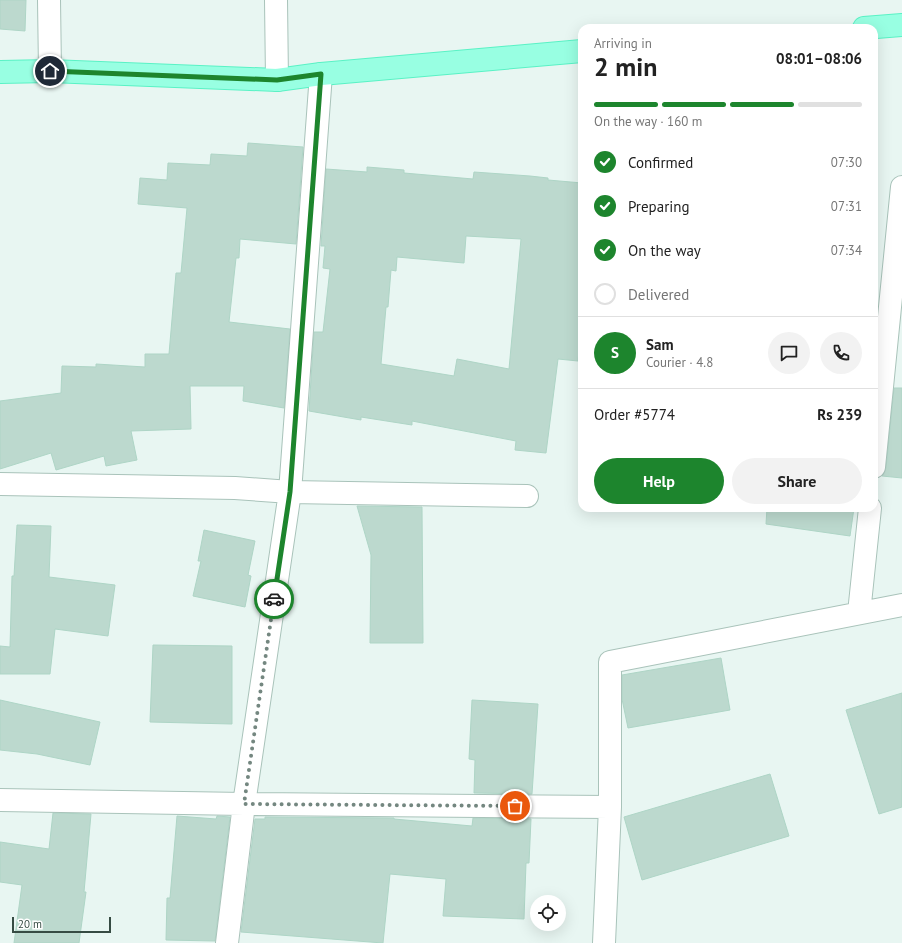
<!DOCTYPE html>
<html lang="en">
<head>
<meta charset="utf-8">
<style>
  body { margin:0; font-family:"PT Sans",sans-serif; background:#f2f2f2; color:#222; height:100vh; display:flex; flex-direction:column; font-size:15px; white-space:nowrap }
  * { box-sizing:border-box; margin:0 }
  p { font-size:13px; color:#767676 }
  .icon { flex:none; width:22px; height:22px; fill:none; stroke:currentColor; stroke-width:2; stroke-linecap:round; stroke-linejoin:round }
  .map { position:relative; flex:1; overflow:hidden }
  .side { position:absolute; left:578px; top:24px; width:300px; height:488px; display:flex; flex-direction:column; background:#fff; border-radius:12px; box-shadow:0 4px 16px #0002 }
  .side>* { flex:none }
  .tools { position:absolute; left:530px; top:895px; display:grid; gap:8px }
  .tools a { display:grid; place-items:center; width:36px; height:36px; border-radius:50%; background:#fff; box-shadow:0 4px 16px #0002; font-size:20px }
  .scale { position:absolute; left:12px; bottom:10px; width:99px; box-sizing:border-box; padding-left:4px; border:2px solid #364b43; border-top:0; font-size:11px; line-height:14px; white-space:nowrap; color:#364b43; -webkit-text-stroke:3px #fff; paint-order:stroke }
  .pin { position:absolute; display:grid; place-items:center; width:34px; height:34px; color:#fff; margin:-17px; border:2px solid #fff; border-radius:50%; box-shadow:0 1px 4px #0007 }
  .courier { position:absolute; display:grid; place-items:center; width:40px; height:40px; margin:-20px; border:3px solid #1d852d; border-radius:50%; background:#fff; color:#222; box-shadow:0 1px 5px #0007 }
  .head em { font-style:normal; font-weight:800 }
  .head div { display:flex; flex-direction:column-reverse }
  .head { display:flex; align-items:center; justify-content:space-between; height:68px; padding:0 16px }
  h1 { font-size:26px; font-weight:800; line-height:30px }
  .bar { display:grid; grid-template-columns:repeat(4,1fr); gap:6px 4px; align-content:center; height:48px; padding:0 16px }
  .bar i { height:5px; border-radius:3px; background:#e0e0e0 }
  .bar .on { background:#1d852d }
  .bar p { grid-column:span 4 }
  .line { display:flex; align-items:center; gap:10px; padding:0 16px; border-top:1px solid #e0e0e0 }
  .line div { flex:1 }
  .round { display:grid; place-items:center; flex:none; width:42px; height:42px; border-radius:21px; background:#f2f2f2 }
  ol { padding:0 16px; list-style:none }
  li { display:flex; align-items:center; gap:12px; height:44px }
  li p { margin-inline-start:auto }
  li .icon { padding:4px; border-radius:50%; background:#1d852d; color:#fff; stroke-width:4 }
  li:last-child { color:#767676 }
  li i { width:22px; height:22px; border:2px solid #e0e0e0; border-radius:50% }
  .action { display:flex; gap:8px; margin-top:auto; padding:8px 16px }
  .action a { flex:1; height:46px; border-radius:24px; background:#1d852d; color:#fff; font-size:16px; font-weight:800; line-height:46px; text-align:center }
  .action a+a { background:#f2f2f2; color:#222 }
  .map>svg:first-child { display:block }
  .building { fill:#bcd9ce; stroke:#aed5c6; fill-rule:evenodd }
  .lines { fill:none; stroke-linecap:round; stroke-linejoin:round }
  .minor-casing { stroke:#a9c3ba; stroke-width:24 }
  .major-casing { stroke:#5af2c5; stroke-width:24 }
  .minor { stroke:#fff; stroke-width:22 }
  .major { stroke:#98ffe2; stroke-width:22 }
  .done { stroke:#748780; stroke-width:4; stroke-dasharray:0 7.2 }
  .route { stroke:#1d852d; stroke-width:5 }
</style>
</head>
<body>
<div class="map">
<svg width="902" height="943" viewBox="0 0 902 943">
  <rect width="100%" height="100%" fill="#e8f6f2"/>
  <!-- building -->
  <path class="building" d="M 0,0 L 26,0 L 25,31 L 0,29 Z
    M 248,143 L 303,147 L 296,244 L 240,239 L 239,258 L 236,258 L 229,322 L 290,329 L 284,408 L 243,401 L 244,386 L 190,386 L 191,429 L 131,431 L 137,460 L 106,466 L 104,456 L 56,470 L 51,453 L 0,469 L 0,401 L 61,393 L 62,366 L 96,367 L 96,364 L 145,367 L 145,354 L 169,354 L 176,273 L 181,273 L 187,208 L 138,204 L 140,178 L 167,180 L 168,163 L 210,165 L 211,154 L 247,156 Z
    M 367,167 L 404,170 L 404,173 L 473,179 L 474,172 L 530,176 L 548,178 L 548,180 L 582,183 L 582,320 L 578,361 L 558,359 L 546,453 L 515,450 L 516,441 L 412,421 L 412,425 L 361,417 L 361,420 L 309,411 L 314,332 L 323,332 L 330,269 L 323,268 L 325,246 L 321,246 L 326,169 L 367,172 ZM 466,236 L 521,239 L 509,369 L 457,359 L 454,376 L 381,364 L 386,307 L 388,307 L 391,270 L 396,271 L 397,257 L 464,263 Z
    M 894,388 L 902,388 L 902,478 L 882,476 L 886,468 Z
    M 357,506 L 422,507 L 423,643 L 370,643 L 371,555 Z
    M 767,508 L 854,508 L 850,536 L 766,524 Z
    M 17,525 L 51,526 L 49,577 L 115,585 L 108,636 L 55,629 L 50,674 L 0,674 L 0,646 L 10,647 L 12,576 L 14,576 Z
    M 204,530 L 255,541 L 248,575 L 251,576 L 245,607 L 193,596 L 201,561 L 198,561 Z
    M 153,645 L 232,646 L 232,724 L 150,722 Z
    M 721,658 L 730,710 L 628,728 L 622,699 L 622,675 Z
    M 902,693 L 902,807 L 879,814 L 846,710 Z
    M 0,700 L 100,722 L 90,765 L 37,754 L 0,750 Z
    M 472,700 L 538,704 L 532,794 L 474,793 L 475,760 L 469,759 Z
    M 770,774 L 789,836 L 642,880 L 624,817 Z
    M 53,813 L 91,814 L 84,892 L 86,892 L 79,943 L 14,943 L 22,885 L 0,882 L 0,842 L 49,849 Z
    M 177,816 L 216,819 L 217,816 L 230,817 L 215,941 L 166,940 L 167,898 L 170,898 Z
    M 265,817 L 394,818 L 394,819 L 472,826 L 473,818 L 531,819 L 529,863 L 526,863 L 524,919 L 443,916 L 446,879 L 390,874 L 383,943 L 241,932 L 255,819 L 265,819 Z"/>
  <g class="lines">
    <!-- minor casing -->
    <g class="minor-casing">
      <path id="minor" d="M 49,0 L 50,71
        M 276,0 L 277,80
        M 874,467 L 902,187
        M 0,484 L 235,488 L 290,492 L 527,496
        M 859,613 L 870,508
        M 0,800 L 244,804 L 610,807 L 610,662 L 902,605
        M 227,943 L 244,804 L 290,492 L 321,74
        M 604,943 L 610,807"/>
    </g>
    <!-- major casing -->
    <g class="major-casing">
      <path id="major" d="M 864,28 L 902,25
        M 0,72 L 50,71 L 277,80 L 321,74 L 582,51"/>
    </g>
    <!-- minor -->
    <use href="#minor" class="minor"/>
    <!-- major -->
    <use href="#major" class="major"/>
  </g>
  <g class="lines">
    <!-- done -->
    <path class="done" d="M 274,599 L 244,804 L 515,806"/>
    <!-- route -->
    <path class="route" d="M 50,71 L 277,80 L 321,74 L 290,492 L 274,599"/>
  </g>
</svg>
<div class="tools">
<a><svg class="icon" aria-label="locate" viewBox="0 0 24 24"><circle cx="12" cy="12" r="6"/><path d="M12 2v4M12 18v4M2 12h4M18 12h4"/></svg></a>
</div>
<div class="scale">20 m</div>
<div class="pin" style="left:515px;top:806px;background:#ea580c"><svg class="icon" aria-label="bag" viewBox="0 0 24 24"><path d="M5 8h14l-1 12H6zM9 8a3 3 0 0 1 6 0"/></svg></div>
<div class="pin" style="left:50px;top:71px;background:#1f2937"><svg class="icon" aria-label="home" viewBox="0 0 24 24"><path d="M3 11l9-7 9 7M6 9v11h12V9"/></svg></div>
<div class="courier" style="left:274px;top:599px"><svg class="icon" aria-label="car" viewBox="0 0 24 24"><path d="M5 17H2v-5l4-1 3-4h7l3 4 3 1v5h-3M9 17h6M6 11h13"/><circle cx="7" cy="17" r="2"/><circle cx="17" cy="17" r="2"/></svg></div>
<section class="side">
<div class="head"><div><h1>2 min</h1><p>Arriving in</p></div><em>08:01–08:06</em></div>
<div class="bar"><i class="on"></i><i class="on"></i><i class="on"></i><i></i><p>On the way · 160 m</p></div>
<ol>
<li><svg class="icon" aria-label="check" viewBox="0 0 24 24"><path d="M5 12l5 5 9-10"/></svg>Confirmed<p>07:30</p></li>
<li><svg class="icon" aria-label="check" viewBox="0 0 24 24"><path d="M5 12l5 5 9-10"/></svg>Preparing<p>07:31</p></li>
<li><svg class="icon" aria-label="check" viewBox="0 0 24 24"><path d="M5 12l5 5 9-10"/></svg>On the way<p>07:34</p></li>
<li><i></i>Delivered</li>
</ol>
<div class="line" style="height:72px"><b class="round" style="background:#1d852d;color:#fff">S</b><div><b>Sam</b><p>Courier · 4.8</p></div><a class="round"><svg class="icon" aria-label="chat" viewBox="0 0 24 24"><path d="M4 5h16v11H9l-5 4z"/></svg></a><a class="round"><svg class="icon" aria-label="phone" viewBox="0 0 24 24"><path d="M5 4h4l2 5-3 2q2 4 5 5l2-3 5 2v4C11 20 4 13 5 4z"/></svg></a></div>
<div class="line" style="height:52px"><div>Order #5774</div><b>Rs 239</b></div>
<div class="action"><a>Help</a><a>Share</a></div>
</section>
</div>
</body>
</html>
